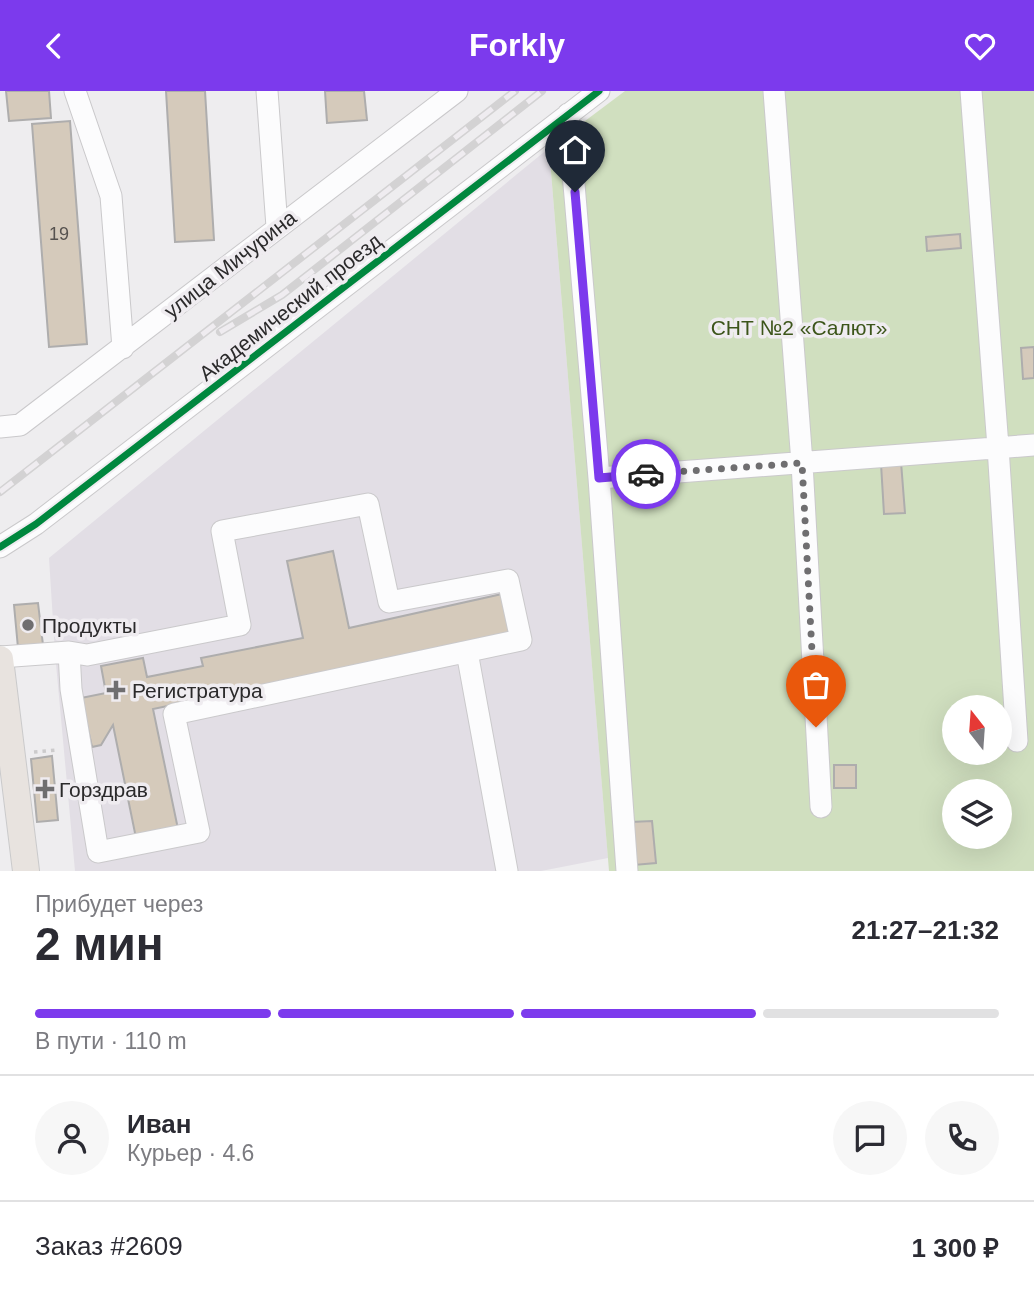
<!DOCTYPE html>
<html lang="ru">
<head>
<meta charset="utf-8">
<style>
  body { margin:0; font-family:Arial,sans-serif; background:#f7f7f7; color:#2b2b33; height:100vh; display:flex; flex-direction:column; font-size:26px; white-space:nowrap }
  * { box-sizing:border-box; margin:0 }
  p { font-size:23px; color:#7c7c81 }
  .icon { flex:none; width:38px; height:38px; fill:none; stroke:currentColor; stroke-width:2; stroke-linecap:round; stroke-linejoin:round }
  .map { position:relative; height:780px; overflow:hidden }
  .panel { display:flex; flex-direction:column; background:#fff; flex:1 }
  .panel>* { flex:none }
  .needle { width:46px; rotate:343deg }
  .tools { position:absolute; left:942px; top:604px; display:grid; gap:14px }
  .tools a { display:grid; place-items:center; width:70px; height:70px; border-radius:50%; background:#fff; box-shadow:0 7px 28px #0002; font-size:35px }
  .pin { position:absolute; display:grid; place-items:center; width:60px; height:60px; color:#fff; margin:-72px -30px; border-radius:50% 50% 50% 0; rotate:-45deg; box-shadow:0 0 7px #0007 }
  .pin .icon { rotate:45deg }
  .courier { position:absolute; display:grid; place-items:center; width:70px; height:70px; margin:-35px; border:5px solid #7c3aed; border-radius:50%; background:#fff; color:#222; box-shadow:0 2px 9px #0007 }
  .summary em { font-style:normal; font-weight:600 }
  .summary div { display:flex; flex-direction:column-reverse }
  .summary { display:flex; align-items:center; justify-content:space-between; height:119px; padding:0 35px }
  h1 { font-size:46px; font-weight:600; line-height:52px }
  .bar { display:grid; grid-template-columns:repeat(4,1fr); gap:10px 7px; align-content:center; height:84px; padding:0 35px }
  .bar i { height:9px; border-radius:5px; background:#e1e1e2 }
  .bar .selected { background:#7c3aed }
  .bar p { grid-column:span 4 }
  .line { display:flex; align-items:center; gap:18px; padding:0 35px; border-top:2px solid #e1e1e2 }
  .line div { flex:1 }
  .round { display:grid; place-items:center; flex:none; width:74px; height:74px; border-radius:37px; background:#f7f7f7 }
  header { display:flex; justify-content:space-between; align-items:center; height:91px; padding:0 35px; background:#7c3aed; color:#fff; font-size:32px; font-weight:600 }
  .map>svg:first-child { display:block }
  .built { fill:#e2dee5; fill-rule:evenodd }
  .green { fill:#d0dfbf; fill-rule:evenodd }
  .building { fill:#d5cabb; stroke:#aeadad; stroke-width:2 }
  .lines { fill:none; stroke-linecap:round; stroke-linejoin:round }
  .minor-casing { stroke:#cac9cb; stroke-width:23 }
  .major-casing { stroke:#cacacb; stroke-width:28 }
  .path { stroke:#cccbcc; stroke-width:3.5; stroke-dasharray:3.5 5; stroke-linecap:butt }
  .minor { stroke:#fcfcfd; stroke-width:21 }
  .major { stroke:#e8e3df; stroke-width:26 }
  .rail-casing { stroke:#d3d2d3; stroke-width:8 }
  .rail { stroke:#efecf0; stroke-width:5; stroke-dasharray:16; stroke-linecap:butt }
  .cycleway-casing { stroke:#efecf0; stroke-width:11 }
  .cycleway { stroke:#00873e; stroke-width:7 }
  .done { stroke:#6f6e70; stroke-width:7; stroke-dasharray:0 12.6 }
  .route { stroke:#7c3aed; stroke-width:9 }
  .poi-dot { fill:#6f6e70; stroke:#efecf0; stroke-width:2.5 }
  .labels { text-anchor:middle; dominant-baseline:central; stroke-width:7; stroke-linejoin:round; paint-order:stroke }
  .number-label { font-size:18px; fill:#56524f }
  .street-label { font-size:21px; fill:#2b2a2b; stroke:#efecf0 }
  .park-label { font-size:21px; fill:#3c551a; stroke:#efecf0 }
  .poi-label { font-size:21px; fill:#2b2a2b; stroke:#efecf0; text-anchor:start }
</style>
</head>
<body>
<header><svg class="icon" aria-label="back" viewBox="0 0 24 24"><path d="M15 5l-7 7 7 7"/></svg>Forkly<svg class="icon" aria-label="heart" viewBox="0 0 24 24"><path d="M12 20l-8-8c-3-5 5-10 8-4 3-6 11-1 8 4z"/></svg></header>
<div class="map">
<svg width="1034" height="780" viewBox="0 0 1034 780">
  <rect width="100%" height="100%" fill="#eeedef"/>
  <!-- built -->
  <path class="built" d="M 549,57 L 608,767 L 541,780 L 75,780 L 55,562 L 49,467 ZM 333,461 L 349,537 L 153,618 L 135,747 L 113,634 L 101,654 L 92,656 L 81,608 L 106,602 L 101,575 L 143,567 L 147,586 L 203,575 L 201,567 L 303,547 L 287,470 Z"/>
  <!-- green -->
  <path class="green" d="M 625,0 L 1034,0 L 1034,780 L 609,780 L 549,57 ZM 954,616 L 999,616 L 999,662 L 954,662 ZM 954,700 L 999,700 L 999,746 L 954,746 Z"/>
  <!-- building -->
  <path class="building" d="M 6,0 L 49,0 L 51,27 L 9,30 Z
    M 166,0 L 205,0 L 214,149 L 175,151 Z
    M 325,0 L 364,0 L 367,29 L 327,32 Z
    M 70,30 L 87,253 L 49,256 L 32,33 Z
    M 960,143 L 961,157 L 927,160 L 926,146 Z
    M 1034,256 L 1034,287 L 1023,288 L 1021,257 Z
    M 901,371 L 905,422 L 884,423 L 881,373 Z
    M 333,460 L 349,537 L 502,503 L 511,543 L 153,618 L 178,738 L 136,747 L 113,634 L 101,654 L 92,656 L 81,607 L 106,602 L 101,575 L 143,567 L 147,586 L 203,575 L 201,567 L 303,547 L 287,470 Z
    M 38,512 L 43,554 L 18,557 L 14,514 Z
    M 52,665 L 58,729 L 37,731 L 31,668 Z
    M 834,674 L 856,674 L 856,697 L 834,697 Z
    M 652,730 L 656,772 L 634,774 L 631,731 Z"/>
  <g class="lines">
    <!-- minor casing -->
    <g class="minor-casing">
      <path id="minor" d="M 75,0 L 111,105 L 123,257
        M 267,0 L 277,136
        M 774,0 L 802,372 L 821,716
        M 971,0 L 998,356 L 1017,650
        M 568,23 L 599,387 L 627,780
        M 0,336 L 20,334 L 457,0
        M 599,387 L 1034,354
        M 0,456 L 36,433 L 599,0
        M 467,561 L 507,780
        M 0,566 L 69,561 L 87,564 L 240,534 L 222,440 L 368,413 L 389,511 L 508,489 L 521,549 L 174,623 L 199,741 L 98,761 L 71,598 L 69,561"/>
    </g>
    <!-- major casing -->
    <g class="major-casing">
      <path id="major" d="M 0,568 L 26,780"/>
    </g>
    <!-- path -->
    <path class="path" d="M 34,661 L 57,659"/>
    <!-- minor -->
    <use href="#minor" class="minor"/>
    <!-- major -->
    <use href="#major" class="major"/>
    <!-- rail casing -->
    <g class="rail-casing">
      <path id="rail" d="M 220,241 L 282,204 L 542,0
        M 0,401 L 515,0"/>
    </g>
    <!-- rail -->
    <use href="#rail" class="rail"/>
    <!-- cycleway casing -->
    <g class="cycleway-casing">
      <path id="cycleway" d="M 0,456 L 36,433 L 599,0"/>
    </g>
    <!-- cycleway -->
    <use href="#cycleway" class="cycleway"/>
  </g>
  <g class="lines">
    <!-- done -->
    <path class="done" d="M 646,383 L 802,372 L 816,636"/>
    <!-- route -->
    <path class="route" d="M 575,101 L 599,387 L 646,383"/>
  </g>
  <!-- markers -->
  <g class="poi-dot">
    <circle cx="28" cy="534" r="7"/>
    <path d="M112.5 588.5h7v7h7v7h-7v7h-7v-7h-7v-7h7z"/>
    <path d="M41.5 687.5h7v7h7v7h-7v7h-7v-7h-7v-7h7z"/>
  </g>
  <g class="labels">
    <!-- number labels -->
    <g class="number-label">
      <text x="59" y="143">19</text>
    </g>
    <!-- street labels -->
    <g class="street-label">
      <text transform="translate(230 173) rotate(-38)">улица Мичурина</text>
      <text transform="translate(290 216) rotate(-38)">Академический проезд</text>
    </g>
    <!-- park labels -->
    <g class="park-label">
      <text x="799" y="236">СНТ №2 «Салют»</text>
    </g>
    <!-- poi labels -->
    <g class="poi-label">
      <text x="42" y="534">Продукты</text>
      <text x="132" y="599">Регистратура</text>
      <text x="59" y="698">Горздрав</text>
    </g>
  </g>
</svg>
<div class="tools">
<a><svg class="needle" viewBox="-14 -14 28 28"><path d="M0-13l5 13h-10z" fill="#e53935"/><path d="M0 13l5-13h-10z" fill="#7c7c81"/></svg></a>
<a><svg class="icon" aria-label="layers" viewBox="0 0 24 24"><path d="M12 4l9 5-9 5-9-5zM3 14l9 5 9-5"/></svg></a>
</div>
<div class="pin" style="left:816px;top:636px;background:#ea580c"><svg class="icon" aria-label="bag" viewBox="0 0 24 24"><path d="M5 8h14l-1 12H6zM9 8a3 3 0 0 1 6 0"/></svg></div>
<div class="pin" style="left:575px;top:101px;background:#1f2937"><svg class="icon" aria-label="home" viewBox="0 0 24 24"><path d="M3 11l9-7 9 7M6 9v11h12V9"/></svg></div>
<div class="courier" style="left:646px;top:383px"><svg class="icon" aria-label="car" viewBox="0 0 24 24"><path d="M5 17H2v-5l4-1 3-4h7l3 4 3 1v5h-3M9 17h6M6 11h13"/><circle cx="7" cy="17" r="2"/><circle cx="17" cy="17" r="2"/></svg></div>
</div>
<section class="panel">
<div class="summary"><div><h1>2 мин</h1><p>Прибудет через</p></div><em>21:27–21:32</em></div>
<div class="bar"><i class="selected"></i><i class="selected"></i><i class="selected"></i><i></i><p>В пути · 110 m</p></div>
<div class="line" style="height:126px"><a class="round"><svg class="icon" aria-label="person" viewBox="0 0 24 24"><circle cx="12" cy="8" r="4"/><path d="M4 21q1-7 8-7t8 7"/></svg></a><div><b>Иван</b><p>Курьер · 4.6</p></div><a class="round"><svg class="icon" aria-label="chat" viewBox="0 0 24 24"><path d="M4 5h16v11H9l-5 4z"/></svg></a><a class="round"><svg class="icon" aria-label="phone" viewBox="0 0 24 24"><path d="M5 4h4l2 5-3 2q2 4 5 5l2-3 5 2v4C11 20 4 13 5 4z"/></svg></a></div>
<div class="line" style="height:91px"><div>Заказ #2609</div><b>1 300 ₽</b></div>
</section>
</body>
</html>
